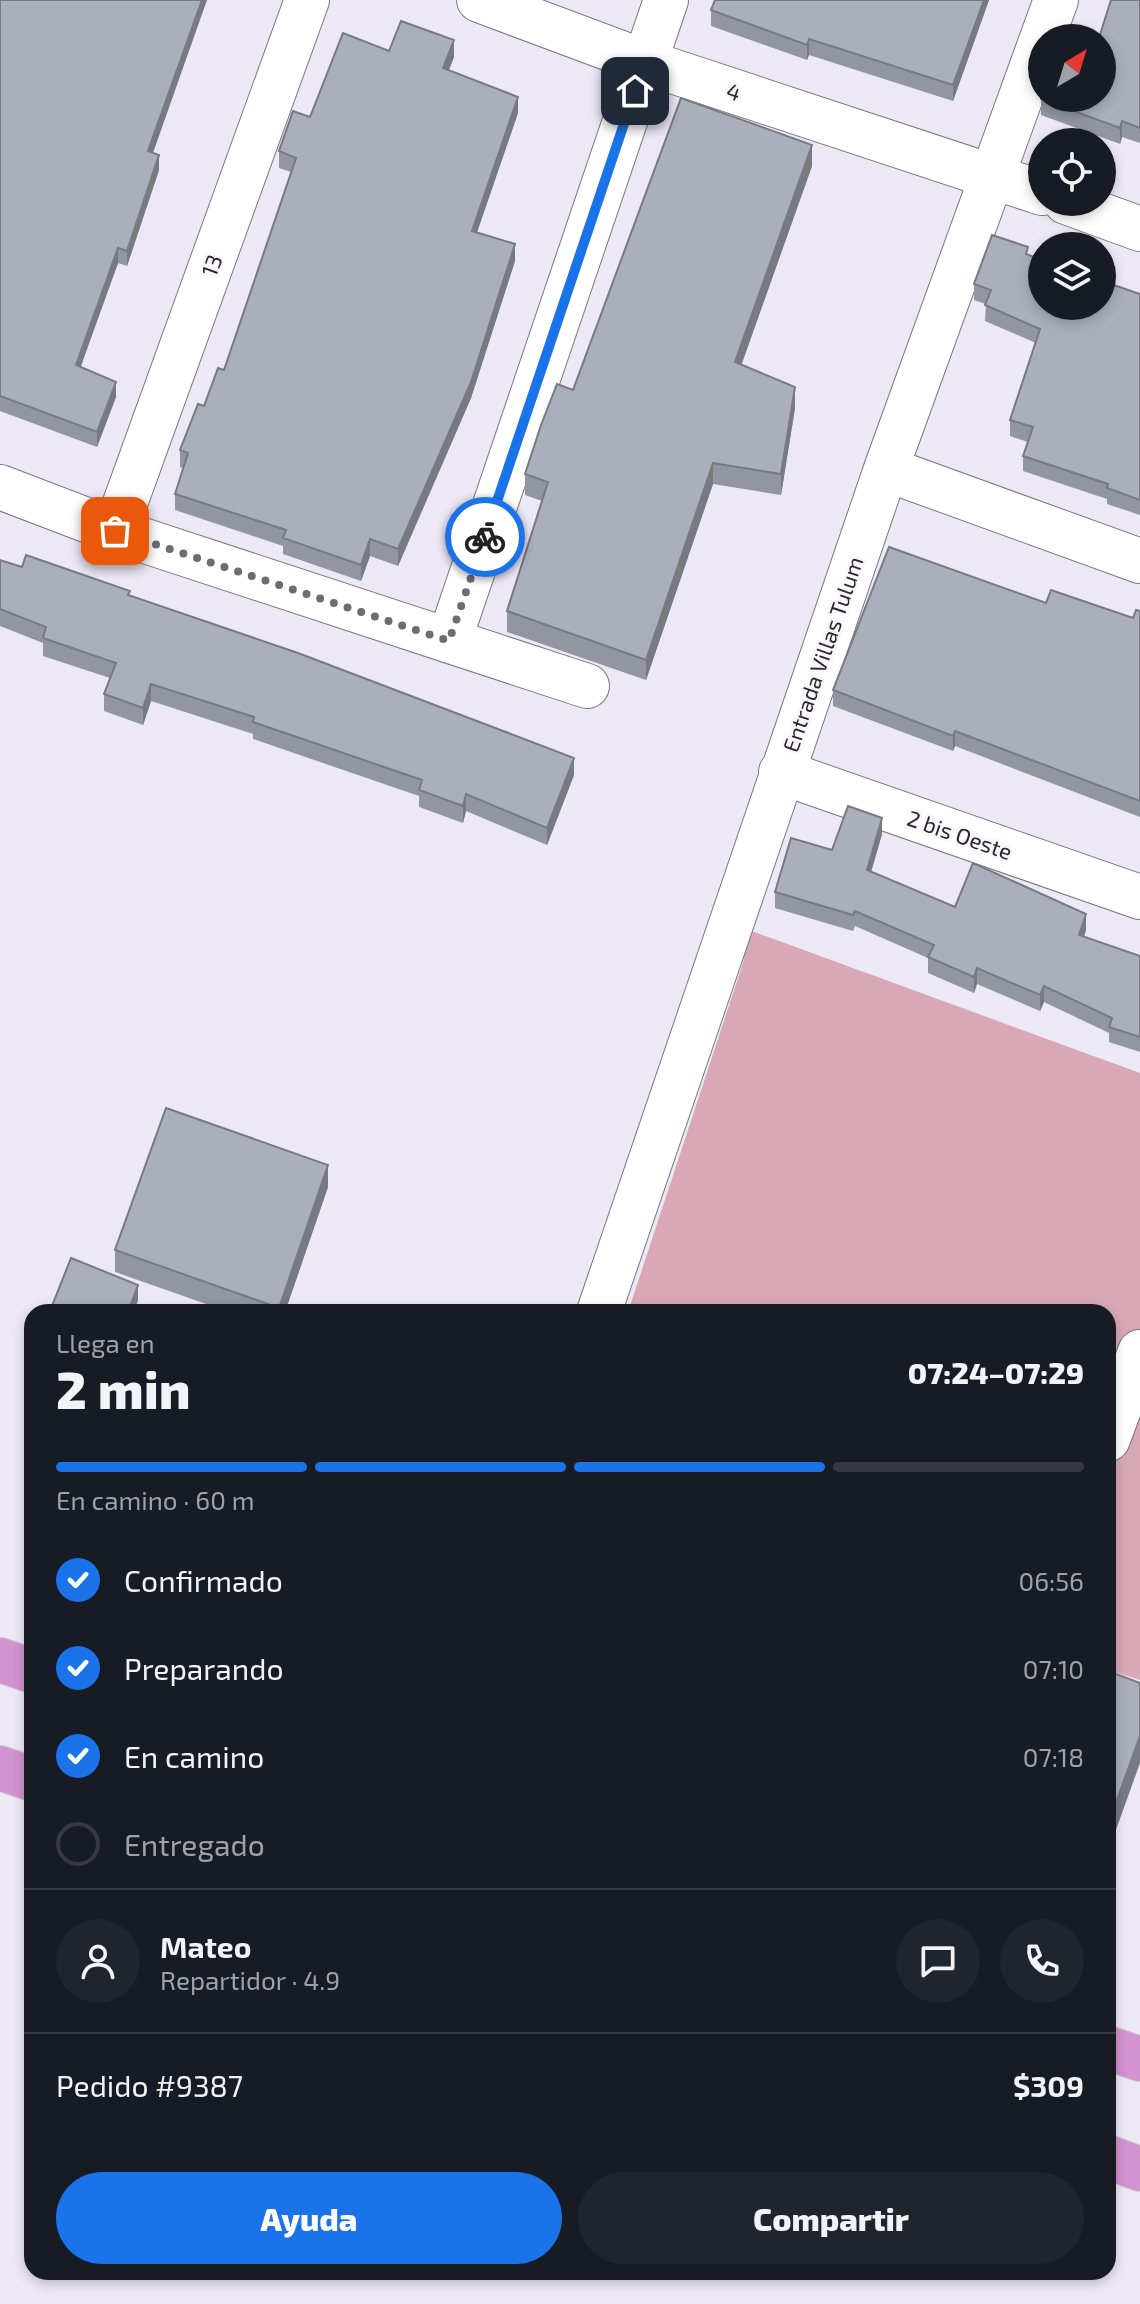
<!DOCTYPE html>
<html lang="es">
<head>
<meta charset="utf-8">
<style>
  body { margin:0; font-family:"Exo 2",sans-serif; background:#20242c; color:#f1f3f6; height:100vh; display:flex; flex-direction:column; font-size:30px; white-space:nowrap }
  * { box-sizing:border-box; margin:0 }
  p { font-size:26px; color:#9ea1a6 }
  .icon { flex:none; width:44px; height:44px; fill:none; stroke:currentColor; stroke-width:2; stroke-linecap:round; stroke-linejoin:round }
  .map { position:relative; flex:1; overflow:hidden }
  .panel { position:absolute; left:24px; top:1304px; width:1092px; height:976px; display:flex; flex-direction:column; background:#171b24; border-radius:24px; box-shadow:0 4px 12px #0003 }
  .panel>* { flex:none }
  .needle { width:52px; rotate:38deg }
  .controls { position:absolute; left:1028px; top:24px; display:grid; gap:16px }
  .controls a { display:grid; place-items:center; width:88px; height:88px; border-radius:50%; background:#171b24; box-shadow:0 4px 12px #0003; font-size:40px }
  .pin { position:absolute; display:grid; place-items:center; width:68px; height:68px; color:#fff; margin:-34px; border-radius:16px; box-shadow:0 4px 12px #0006 }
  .courier { position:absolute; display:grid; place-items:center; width:80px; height:80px; margin:-40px; border:6px solid #1a73e8; border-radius:50%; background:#fff; color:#222; box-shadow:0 2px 10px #0007 }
  .headline em { font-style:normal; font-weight:800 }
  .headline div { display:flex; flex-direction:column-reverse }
  .headline { display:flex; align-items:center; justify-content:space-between; height:136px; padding:0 32px }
  h1 { font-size:52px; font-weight:800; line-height:60px }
  .bar { display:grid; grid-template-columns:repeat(4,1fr); gap:12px 8px; align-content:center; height:96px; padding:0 32px }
  .bar i { height:10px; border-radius:6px; background:#363941 }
  .bar .on { background:#1a73e8 }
  .bar p { grid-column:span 4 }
  .line { display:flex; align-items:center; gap:20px; padding:0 32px; border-top:2px solid #363941 }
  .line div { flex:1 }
  .round { display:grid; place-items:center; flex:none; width:84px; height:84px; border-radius:42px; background:#20242c }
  ol { padding:0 32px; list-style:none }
  li { display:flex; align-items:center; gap:24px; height:88px }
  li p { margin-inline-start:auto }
  li .icon { padding:8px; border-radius:50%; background:#1a73e8; color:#fff; stroke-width:4 }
  li:last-child { color:#9ea1a6 }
  li i { width:44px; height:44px; border:4px solid #363941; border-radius:50% }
  .action { display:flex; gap:16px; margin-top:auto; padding:16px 32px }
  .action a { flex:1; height:92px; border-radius:48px; background:#1a73e8; color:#fff; font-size:32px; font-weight:800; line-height:92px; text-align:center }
  .action a+a { background:#20242c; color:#f1f3f6 }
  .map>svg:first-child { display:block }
  .green { fill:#d9a8b7 }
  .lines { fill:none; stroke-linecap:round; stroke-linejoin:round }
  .minor-casing { stroke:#7a7783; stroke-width:46 }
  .highway-casing { stroke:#cbcbcc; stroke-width:46 }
  .minor { stroke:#fff; stroke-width:44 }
  .highway { stroke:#d392d0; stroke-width:44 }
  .wall { fill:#9296a1 }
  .shaded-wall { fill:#777a83 }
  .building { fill:#aaafbb; stroke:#777a83; stroke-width:2 }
  .done { stroke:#6d6b73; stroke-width:8; stroke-dasharray:0 14.4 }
  .route { stroke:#1a73e8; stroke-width:10 }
  .labels { text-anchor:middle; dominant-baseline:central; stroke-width:6; stroke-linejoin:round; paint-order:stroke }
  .street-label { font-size:22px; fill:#28272c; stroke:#f9f7fd }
</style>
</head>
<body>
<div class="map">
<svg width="1140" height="2304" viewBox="0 0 1140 2304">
  <rect width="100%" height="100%" fill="#ece8f6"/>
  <!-- green -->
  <path class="green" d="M 749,930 L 1140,1073 L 1140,1680 L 1108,1670 L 1108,1312 L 628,1312 L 743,963 Z"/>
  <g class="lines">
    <!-- minor casing -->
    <g class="minor-casing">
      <path id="minor" d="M 479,0 L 645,62 L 1042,193
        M 1066,202 L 1140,229
        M 886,469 L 1140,561
        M 0,487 L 115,531 L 587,686
        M 115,531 L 307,0
        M 449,641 L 666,0
        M 781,772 L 1140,897
        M 599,1312 L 886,469 L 1056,0
        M 1108,1439 L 1140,1352"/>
    </g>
    <!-- highway casing -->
    <g class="highway-casing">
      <path id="highway" d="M 0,1660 L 32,1671
        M 0,1768 L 32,1779
        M 1108,2048 L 1140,2059
        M 1108,2157 L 1140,2169"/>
    </g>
    <!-- minor -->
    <use href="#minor" class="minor"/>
    <!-- highway -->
    <use href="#highway" class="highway"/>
  </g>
  <!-- wall -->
  <path class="wall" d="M 0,0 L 153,153 L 159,170 L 127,266 L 118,263 L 80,367 L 116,397 L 97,447 L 0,411 Z
    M 715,0 L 989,0 L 953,101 L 809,55 L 807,60 L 711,26 L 711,10 Z
    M 1140,0 L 1140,143 L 1122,137 L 1120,144 L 1041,115 L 1041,99 L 1102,98 Z
    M 389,51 L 454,57 L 449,70 L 518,113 L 477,232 L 515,261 L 471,398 L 398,566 L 370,556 L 361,581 L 283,554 L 283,546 L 175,510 L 175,494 L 183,468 L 180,467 L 180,450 L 224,370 L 291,172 L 279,168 L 279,151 L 310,117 Z
    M 812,166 L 741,365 L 795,408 L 781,495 L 713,484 L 646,680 L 507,632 L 507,611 L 542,501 L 525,495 L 525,474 L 573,390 Z
    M 1028,255 L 1140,294 L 1140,515 L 1107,504 L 1107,499 L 1023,471 L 1023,456 L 1028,442 L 1010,436 L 1010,420 L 1036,343 L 985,321 L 986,304 L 974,300 L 974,284 Z
    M 0,560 L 22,567 L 130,595 L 574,775 L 547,845 L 466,811 L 463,823 L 419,807 L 419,796 L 253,739 L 253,734 L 151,701 L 143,725 L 104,711 L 104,694 L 110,678 L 43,656 L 43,643 L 0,626 Z
    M 1046,603 L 1133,618 L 1140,611 L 1140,817 L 955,746 L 953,751 L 833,706 L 833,690 Z
    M 882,834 L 871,872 L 955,907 L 1086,930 L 1084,937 L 1140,956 L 1140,1052 L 1109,1042 L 1109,1033 L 1044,1002 L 1040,1011 L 977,984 L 974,993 L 928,973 L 928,958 L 855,926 L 853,931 L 775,908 L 775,892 L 832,850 Z
    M 328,1187 L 285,1312 L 229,1312 L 115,1272 L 115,1250 Z
    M 138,1300 L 134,1312 L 52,1312 L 52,1306 Z"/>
  <!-- shaded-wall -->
  <path class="shaded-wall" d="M 202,0 L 207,0 L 148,167 L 148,151 Z
    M 984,0 L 989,0 L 953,101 L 953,85 Z
    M 809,39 L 809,55 L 807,60 L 807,45 Z
    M 454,40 L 454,57 L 443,84 L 443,68 Z
    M 518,97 L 518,113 L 472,247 L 472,231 Z
    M 1122,121 L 1122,137 L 1120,144 L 1120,128 Z
    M 812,145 L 812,166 L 735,383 L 735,362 Z
    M 159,155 L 159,170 L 127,266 L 127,251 Z
    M 515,244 L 515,261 L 471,398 L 398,566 L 398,549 Z
    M 118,248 L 118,263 L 76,380 L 76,365 Z
    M 116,382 L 116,397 L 97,447 L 97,432 Z
    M 795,387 L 795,408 L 781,495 L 781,474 Z
    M 713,463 L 713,484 L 646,680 L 646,660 Z
    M 370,539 L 370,556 L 361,581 L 361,565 Z
    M 151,684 L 151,701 L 143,725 L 143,708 Z
    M 955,731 L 955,746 L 953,751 L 953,736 Z
    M 574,758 L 574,775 L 547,845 L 547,828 Z
    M 466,794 L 466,811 L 463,823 L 463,806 Z
    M 882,818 L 882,834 L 867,886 L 867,870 Z
    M 1086,914 L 1086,930 L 1079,951 L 1079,935 Z
    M 977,968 L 977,984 L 974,993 L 974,977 Z
    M 1044,986 L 1044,1002 L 1040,1011 L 1040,995 Z
    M 328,1165 L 328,1187 L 285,1312 L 279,1312 L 279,1308 Z
    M 138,1285 L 138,1300 L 134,1312 L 128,1312 Z
    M 1140,1736 L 1140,1763 L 1108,1852 L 1108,1825 Z"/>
  <!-- building -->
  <path class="building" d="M 0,0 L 202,0 L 148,151 L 159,155 L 127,251 L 118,248 L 76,365 L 116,382 L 97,432 L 0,396 Z
    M 715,0 L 984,0 L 953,85 L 809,39 L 807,45 L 711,10 Z
    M 1111,0 L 1140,0 L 1140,128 L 1122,121 L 1120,128 L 1041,99 L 1042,96 L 1042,98 L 1102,98 L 1102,38 L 1099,38 Z
    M 401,21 L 454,40 L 443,68 L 518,97 L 472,231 L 515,244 L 471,382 L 398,549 L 370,539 L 361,565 L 283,538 L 286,530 L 175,494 L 188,453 L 180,450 L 198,404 L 204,406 L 218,368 L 224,370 L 296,158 L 279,151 L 293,111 L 310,117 L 343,33 L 389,51 Z
    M 681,98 L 812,145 L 735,362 L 795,387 L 781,474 L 713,463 L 646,660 L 507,611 L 548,482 L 525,474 L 541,425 L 557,384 L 573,390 Z
    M 992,235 L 1028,247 L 1026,254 L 1042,260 L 1042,306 L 1102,306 L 1102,281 L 1140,294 L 1140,500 L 1107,488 L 1108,484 L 1023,456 L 1033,427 L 1010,420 L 1040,329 L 985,305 L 991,290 L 974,284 Z
    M 889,547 L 1046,603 L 1051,590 L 1133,618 L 1136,610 L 1140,611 L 1140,801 L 955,731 L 953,736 L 833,690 Z
    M 26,555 L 130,591 L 128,595 L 298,653 L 574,758 L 547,828 L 466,794 L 463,806 L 419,790 L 422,780 L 253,722 L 254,717 L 151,684 L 143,708 L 104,694 L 116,663 L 43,638 L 46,627 L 0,609 L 0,560 L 22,567 Z
    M 848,806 L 882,818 L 867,870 L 955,907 L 973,863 L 1086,914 L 1079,935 L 1140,956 L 1140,1037 L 1109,1027 L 1112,1018 L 1044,986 L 1040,995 L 977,968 L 974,977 L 928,957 L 934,945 L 855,911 L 853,915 L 775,892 L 791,838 L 832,850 Z
    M 166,1108 L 328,1165 L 279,1308 L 115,1250 Z
    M 71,1258 L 138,1285 L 128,1312 L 68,1312 L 52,1306 Z
    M 1108,1671 L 1140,1683 L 1140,1736 L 1108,1825 Z"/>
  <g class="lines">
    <!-- done -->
    <path class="done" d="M 115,531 L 449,641 L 485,537"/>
    <!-- route -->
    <path class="route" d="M 485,537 L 635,91"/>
  </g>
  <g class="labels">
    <!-- street labels -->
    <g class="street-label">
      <text transform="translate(734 91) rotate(18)">4</text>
      <text transform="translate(211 265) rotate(-70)">13</text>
      <text transform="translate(822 654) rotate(-71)">Entrada Villas Tulum</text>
      <text transform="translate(960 834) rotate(19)">2 bis Oeste</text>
    </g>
  </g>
</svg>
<div class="controls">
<a><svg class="needle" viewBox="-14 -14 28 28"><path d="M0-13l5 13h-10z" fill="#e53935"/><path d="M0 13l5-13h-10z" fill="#9ea1a6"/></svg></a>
<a><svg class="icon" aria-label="locate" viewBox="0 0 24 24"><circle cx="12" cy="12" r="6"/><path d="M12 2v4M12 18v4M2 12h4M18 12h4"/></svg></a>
<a><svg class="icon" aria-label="layers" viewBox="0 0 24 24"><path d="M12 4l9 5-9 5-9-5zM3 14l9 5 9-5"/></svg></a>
</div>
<div class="pin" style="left:115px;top:531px;background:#ea580c"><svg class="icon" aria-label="bag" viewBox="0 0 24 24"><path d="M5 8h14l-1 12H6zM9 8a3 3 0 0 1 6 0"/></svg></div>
<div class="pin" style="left:635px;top:91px;background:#1f2937"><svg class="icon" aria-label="home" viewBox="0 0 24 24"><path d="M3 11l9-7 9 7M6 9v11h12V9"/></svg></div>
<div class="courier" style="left:485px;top:537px"><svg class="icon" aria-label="bike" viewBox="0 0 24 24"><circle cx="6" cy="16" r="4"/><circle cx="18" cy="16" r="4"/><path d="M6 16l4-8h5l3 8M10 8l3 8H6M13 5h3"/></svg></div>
<section class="panel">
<div class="headline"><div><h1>2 min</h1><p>Llega en</p></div><em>07:24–07:29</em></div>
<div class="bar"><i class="on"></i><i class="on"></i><i class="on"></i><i></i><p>En camino · 60 m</p></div>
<ol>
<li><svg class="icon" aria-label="check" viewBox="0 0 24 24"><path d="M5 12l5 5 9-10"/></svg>Confirmado<p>06:56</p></li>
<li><svg class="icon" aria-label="check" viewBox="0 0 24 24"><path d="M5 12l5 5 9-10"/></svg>Preparando<p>07:10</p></li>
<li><svg class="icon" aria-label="check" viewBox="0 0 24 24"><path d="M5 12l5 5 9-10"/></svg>En camino<p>07:18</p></li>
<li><i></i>Entregado</li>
</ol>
<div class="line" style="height:144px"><a class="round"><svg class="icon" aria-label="person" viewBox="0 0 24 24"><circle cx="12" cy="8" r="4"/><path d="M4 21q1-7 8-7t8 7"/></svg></a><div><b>Mateo</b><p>Repartidor · 4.9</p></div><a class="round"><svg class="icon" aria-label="chat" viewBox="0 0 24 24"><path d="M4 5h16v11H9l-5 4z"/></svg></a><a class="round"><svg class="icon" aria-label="phone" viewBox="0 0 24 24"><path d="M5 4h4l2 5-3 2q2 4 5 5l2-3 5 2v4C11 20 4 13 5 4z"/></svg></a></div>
<div class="line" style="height:104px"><div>Pedido #9387</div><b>$309</b></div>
<div class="action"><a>Ayuda</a><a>Compartir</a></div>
</section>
</div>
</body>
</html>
